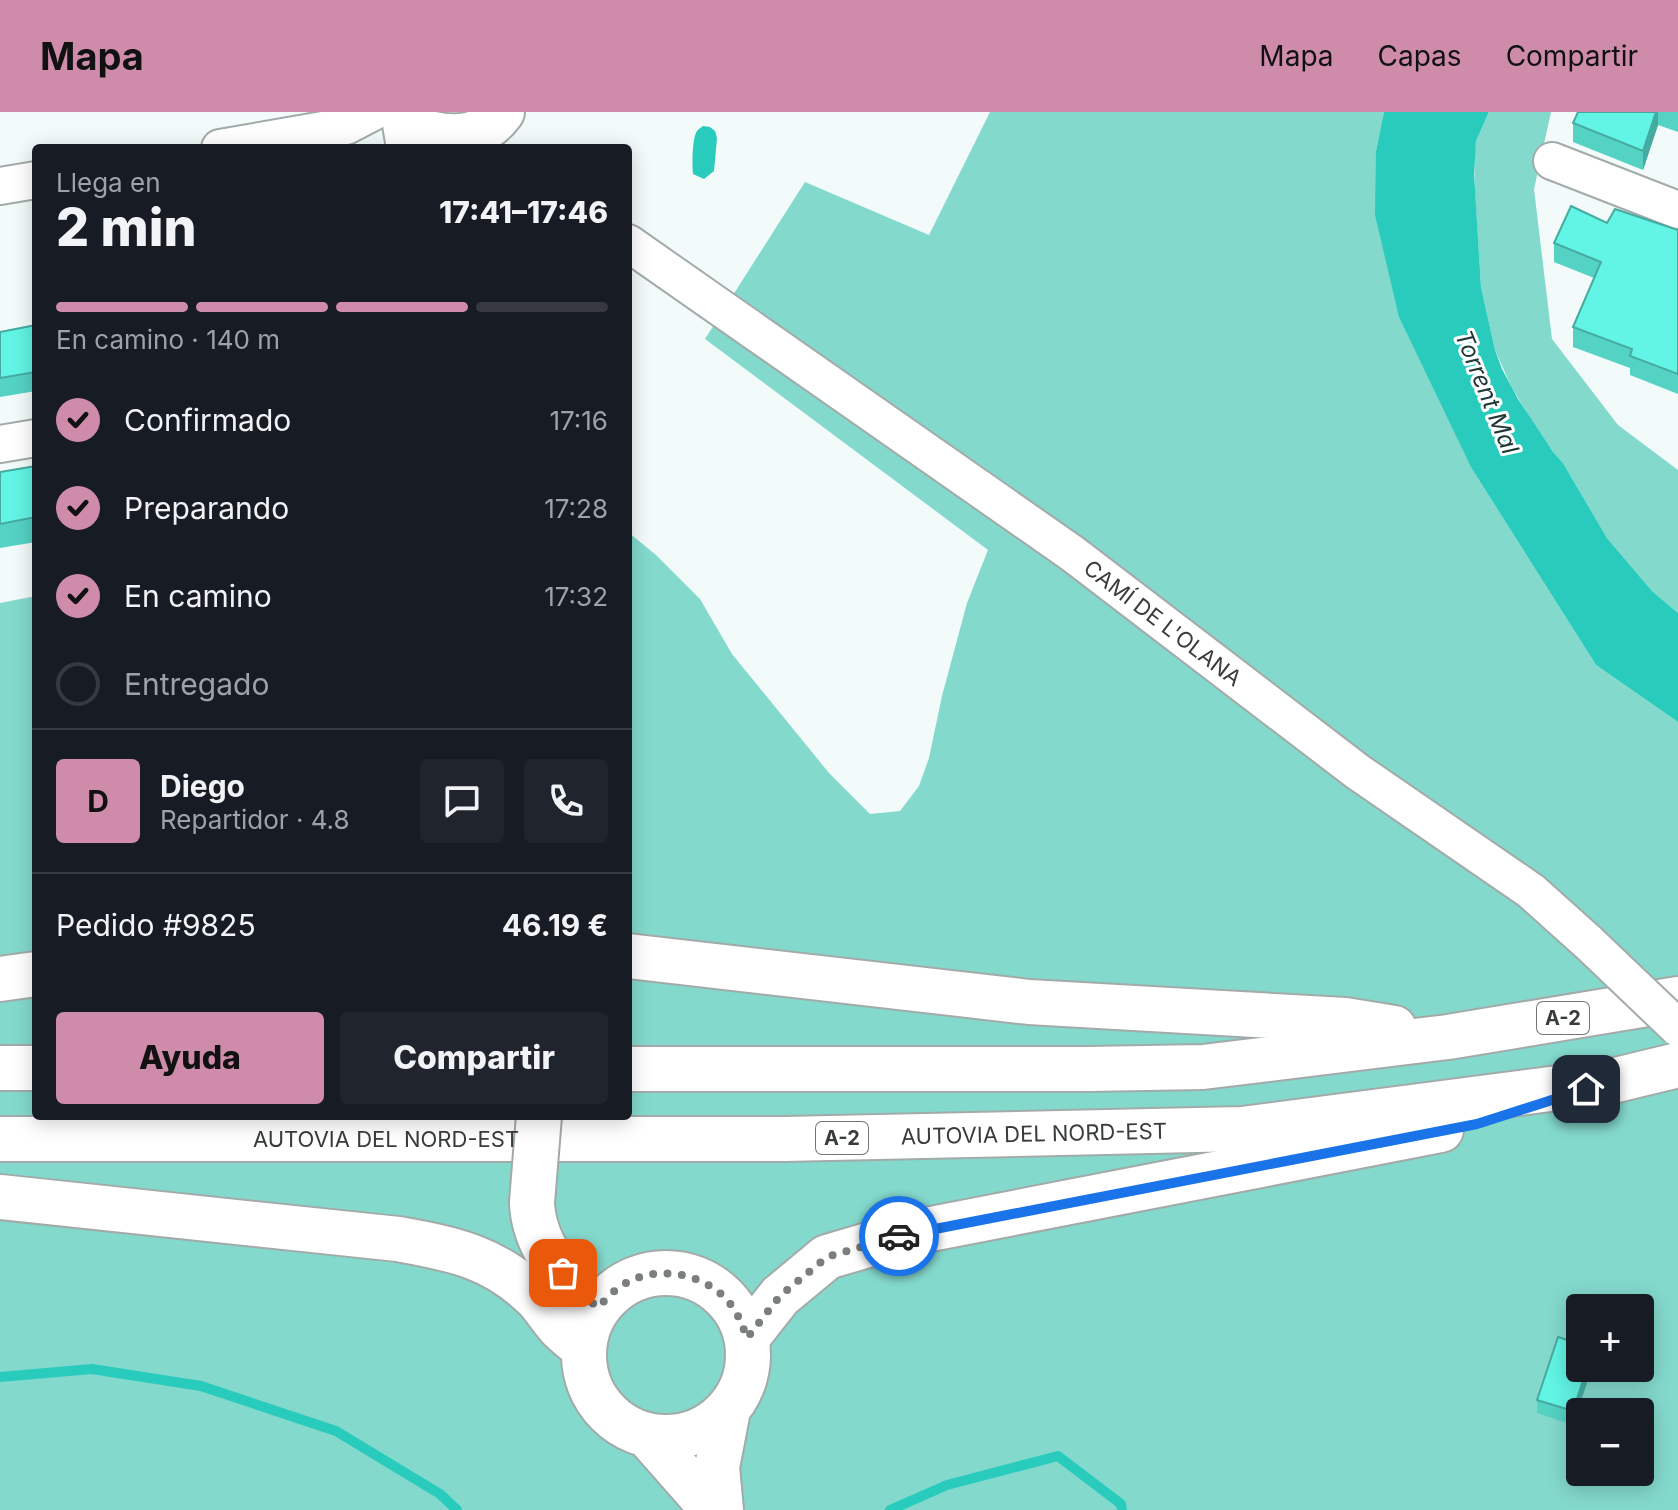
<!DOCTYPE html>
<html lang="es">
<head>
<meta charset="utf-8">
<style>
  body { margin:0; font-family:Inter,sans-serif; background:#20242c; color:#f1f3f6; height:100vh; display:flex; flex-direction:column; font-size:30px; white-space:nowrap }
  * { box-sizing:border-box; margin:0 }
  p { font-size:26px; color:#9ea1a6 }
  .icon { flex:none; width:44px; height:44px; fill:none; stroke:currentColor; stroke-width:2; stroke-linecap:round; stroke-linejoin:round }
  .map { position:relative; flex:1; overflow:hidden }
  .panel { position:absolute; left:32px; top:32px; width:600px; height:976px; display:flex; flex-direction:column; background:#171b24; border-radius:8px; box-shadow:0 4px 20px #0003 }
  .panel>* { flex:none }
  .buttons { position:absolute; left:1566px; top:1182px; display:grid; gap:16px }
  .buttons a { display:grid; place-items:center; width:88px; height:88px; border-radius:8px; background:#171b24; box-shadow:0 4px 20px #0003; font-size:40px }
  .pin { position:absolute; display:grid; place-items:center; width:68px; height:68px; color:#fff; margin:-34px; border-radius:16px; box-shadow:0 4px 12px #0006 }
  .courier { position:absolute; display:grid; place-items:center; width:80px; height:80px; margin:-40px; border:6px solid #1a73e8; border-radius:50%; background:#fff; color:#222; box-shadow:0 2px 10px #0007 }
  .summary em { font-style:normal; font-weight:800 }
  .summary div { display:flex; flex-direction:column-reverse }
  .summary { display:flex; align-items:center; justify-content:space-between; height:136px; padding:0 24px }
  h1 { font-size:52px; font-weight:800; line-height:60px }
  .bar { display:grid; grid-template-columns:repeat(4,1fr); gap:12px 8px; align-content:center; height:96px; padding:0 24px }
  .bar i { height:10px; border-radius:6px; background:#363941 }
  .bar .active { background:#ce8caa }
  .bar p { grid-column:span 4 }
  .line { display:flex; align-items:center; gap:20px; padding:0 24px; border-top:2px solid #363941 }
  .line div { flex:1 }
  .round { display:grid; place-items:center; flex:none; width:84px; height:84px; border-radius:8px; background:#20242c }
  ol { padding:0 24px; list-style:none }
  li { display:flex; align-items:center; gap:24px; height:88px }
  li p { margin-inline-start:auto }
  li .icon { padding:8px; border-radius:50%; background:#ce8caa; color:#111; stroke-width:4 }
  li:last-child { color:#9ea1a6 }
  li i { width:44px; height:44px; border:4px solid #363941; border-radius:50% }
  .primary-button { display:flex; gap:16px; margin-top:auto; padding:16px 24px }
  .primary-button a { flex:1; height:92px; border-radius:8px; background:#ce8caa; color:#111; font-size:32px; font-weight:800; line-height:92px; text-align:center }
  .primary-button a+a { background:#20242c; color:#f1f3f6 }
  header { display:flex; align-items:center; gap:48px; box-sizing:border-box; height:112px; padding:0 40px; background:#ce8caa; color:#111 }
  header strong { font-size:38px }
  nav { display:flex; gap:44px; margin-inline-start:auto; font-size:28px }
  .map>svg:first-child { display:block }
  .green { fill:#84d9cd; fill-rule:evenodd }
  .water { fill:#29cbbc }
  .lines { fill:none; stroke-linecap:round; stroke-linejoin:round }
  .stream { stroke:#29cbbc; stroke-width:10 }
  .minor-casing { stroke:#a2aba9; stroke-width:40 }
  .secondary-casing { stroke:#a2aba9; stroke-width:48 }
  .motorway-casing { stroke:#a2aba9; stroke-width:48 }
  .minor { stroke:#fff; stroke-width:36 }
  .secondary { stroke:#fff; stroke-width:44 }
  .motorway { stroke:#fff; stroke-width:44 }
  .minor-bridge-casing { stroke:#a2aba9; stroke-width:40; stroke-linecap:butt }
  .secondary-bridge-casing { stroke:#a2aba9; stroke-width:48; stroke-linecap:butt }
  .minor-bridge { stroke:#fff; stroke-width:36 }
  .secondary-bridge { stroke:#fff; stroke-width:44 }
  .wall { fill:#54d2c4 }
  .shaded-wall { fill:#45aba0 }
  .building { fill:#62f4e4; stroke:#45aba0; stroke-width:2 }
  .done { stroke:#7a7f7e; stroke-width:8; stroke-dasharray:0 14.4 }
  .route { stroke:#1a73e8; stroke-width:10 }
  .labels { text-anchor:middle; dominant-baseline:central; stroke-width:6; stroke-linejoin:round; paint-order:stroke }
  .shield { fill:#fff; stroke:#747676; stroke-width:2 }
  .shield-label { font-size:20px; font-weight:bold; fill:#393c3c }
  .street-label { font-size:22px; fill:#393c3c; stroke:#fff }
  .water-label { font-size:24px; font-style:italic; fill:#213936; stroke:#fff }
</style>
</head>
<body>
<header>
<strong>Mapa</strong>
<nav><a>Mapa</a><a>Capas</a><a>Compartir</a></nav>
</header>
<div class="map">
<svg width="1678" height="1398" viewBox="0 0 1678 1398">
  <rect width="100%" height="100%" fill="#f2fbf9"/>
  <!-- green -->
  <path class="green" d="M 990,0 L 1384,0 L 1376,39 L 1472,357 L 1596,553 L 1678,610 L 1678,1398 L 0,1398 L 0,491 L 36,484 L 36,1004 L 628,1004 L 628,420 L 656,443 L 700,487 L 732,542 L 829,661 L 870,702 L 900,699 L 919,674 L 929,646 L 942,584 L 967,491 L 988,438 L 705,227 L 805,70 L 929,123 ZM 1580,1196 L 1640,1196 L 1640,1256 L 1580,1256 ZM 1580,1300 L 1640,1300 L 1640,1360 L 1580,1360 Z
    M 1489,0 L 1551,0 L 1534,77 L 1552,227 L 1618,313 L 1678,358 L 1678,501 L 1652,479 L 1607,426 L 1563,351 L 1553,340 L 1536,316 L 1511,274 L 1495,238 L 1481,175 L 1475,80 L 1474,46 L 1476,29 Z"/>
  <!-- water -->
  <path class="water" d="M 1384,0 L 1489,0 L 1476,29 L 1474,61 L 1481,175 L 1495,238 L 1502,257 L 1518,287 L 1553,340 L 1563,351 L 1607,426 L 1652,479 L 1678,501 L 1678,610 L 1596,553 L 1472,357 L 1399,205 L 1375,103 L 1376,39 Z
    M 703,14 L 710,15 L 715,19 L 717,26 L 714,59 L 704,67 L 693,62 C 692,54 692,26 697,19 C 698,17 701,16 703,14 Z"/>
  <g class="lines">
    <!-- stream -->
    <path class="stream" d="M 0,1265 L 92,1257 L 201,1274 L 336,1319 L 440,1382 L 457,1398
      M 890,1398 L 947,1373 L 1058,1344 L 1121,1392 L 1122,1398"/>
    <!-- minor casing -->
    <g class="minor-casing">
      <g id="minor">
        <path d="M 399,0 L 405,36"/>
        <path d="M 220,36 L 346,14 L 373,0"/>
        <path d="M 1552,49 L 1678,98"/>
        <path d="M 0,74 L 36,68"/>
        <path id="s1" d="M 628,131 L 1073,442 L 1358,660 L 1531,779 L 1589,831"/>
        <path d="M 0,332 L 36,326"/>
      </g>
    </g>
    <!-- secondary casing -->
    <g class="secondary-casing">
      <path id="secondary" d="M 425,20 C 454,28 482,27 502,0
        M 532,1090 C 533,1131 564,1173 599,1195
        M584 1243a82 82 0 1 1 164 0a82 82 0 1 1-164 0Z
        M 647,1323 L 713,1398
        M 721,1398 L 717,1355 L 728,1298"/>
    </g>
    <!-- motorway casing -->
    <g class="motorway-casing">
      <g id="motorway">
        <path d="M 628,844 L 1029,890 L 1345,908 L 1394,916"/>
        <path d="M 0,867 L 36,862"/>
        <path d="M 0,956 L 36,956"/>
        <path d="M 628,957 L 1088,957 L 1203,955 L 1448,925 L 1678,887"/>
        <path id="s2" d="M 0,1027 L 784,1027 L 1242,1017 L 1612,969 L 1678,953"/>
        <path d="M 0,1085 L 398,1127 C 454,1137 495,1145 537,1187 C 545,1196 552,1207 560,1216 C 567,1223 576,1230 583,1236"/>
        <path d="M 747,1226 L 780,1184 L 827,1145 L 905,1122 L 1441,1018"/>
      </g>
    </g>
    <!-- minor -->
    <use href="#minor" class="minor"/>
    <!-- secondary -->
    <use href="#secondary" class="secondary"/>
    <!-- motorway -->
    <use href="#motorway" class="motorway"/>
    <!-- minor-bridge casing -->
    <g class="minor-bridge-casing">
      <path id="minor-bridge" d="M 1589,831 L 1678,916"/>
    </g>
    <!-- secondary-bridge casing -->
    <g class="secondary-bridge-casing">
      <path id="secondary-bridge" d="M 532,1090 L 539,1004"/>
    </g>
    <!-- minor-bridge -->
    <use href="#minor-bridge" class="minor-bridge"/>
    <!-- secondary-bridge -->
    <use href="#secondary-bridge" class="secondary-bridge"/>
  </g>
  <!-- wall -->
  <path class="wall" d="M 1578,0 L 1678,0 L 1678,20 L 1658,13 L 1643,58 L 1573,30 L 1573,11 Z
    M 1607,111 L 1678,118 L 1678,282 L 1630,263 L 1630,256 L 1573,235 L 1573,215 L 1594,166 L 1554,150 L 1554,131 Z
    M 36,213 L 36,279 L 0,285 L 0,220 Z
    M 36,354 L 36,430 L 0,436 L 0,360 Z
    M 1580,1232 L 1573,1313 L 1537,1301 L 1537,1288 Z"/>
  <!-- shaded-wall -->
  <path class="shaded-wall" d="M 1656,0 L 1658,0 L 1658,13 L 1643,58 L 1643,39 Z
    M 1587,1256 L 1592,1256 L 1573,1313 L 1573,1299 Z"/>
  <!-- building -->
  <path class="building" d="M 1578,0 L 1656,0 L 1643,39 L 1573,11 Z
    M 1571,94 L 1607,111 L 1615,97 L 1678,118 L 1678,262 L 1630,244 L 1632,237 L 1573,215 L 1601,150 L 1554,131 Z
    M 36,213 L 36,260 L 0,266 L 0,220 Z
    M 36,354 L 36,405 L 0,412 L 0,360 Z
    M 1558,1225 L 1580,1232 L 1580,1256 L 1587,1256 L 1573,1299 L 1537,1288 Z"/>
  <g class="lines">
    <!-- done -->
    <path class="done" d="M 563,1161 L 584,1186 L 599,1195 C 604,1189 610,1182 617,1177 C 654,1148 715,1161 737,1202 C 741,1210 744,1218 747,1226 L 780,1184 L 827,1145 L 899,1124"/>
    <!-- route -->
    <path class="route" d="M 899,1124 L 1477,1012 L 1586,977"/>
  </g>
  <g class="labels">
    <!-- shield labels -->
    <g class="shield">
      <rect x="1537" y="890" width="52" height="32" rx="6"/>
      <rect x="816" y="1010" width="52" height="32" rx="6"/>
    </g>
    <g class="shield-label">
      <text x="1563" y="906">A-2</text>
      <text x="842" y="1026">A-2</text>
    </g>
    <!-- street labels -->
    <g class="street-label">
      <text stroke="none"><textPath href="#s1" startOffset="656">CAMÍ DE L'OLANA</textPath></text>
      <text stroke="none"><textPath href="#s2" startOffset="1034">AUTOVIA DEL NORD-EST</textPath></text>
      <text stroke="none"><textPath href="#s2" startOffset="386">AUTOVIA DEL NORD-EST</textPath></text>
    </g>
    <!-- water labels -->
    <g class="water-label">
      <text transform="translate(1487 280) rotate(68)">Torrent Mal</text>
    </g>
  </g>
</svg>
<div class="buttons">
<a>+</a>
<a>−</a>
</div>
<div class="pin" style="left:563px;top:1161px;background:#ea580c"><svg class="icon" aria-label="bag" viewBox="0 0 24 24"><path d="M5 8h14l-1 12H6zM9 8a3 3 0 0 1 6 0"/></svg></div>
<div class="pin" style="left:1586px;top:977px;background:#1f2937"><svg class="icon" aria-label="home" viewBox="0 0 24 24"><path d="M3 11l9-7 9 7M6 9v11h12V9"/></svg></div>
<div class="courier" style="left:899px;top:1124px"><svg class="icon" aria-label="car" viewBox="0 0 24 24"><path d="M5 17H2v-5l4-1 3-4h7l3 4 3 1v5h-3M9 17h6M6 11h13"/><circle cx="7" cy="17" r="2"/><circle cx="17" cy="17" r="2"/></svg></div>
<section class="panel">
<div class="summary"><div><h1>2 min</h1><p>Llega en</p></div><em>17:41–17:46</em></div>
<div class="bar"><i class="active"></i><i class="active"></i><i class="active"></i><i></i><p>En camino · 140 m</p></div>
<ol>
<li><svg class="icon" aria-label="check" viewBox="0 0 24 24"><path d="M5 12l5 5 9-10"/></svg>Confirmado<p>17:16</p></li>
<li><svg class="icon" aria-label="check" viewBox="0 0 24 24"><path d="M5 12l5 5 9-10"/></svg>Preparando<p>17:28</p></li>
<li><svg class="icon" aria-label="check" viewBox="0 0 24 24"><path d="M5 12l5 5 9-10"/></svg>En camino<p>17:32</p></li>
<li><i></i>Entregado</li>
</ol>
<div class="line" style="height:144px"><b class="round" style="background:#ce8caa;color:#111">D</b><div><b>Diego</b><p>Repartidor · 4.8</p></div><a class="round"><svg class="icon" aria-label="chat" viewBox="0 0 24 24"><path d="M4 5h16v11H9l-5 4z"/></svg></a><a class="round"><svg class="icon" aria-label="phone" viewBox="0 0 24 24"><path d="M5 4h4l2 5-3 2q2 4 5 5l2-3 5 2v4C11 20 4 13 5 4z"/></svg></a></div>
<div class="line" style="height:104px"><div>Pedido #9825</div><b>46.19 €</b></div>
<div class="primary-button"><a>Ayuda</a><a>Compartir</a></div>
</section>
</div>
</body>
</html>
